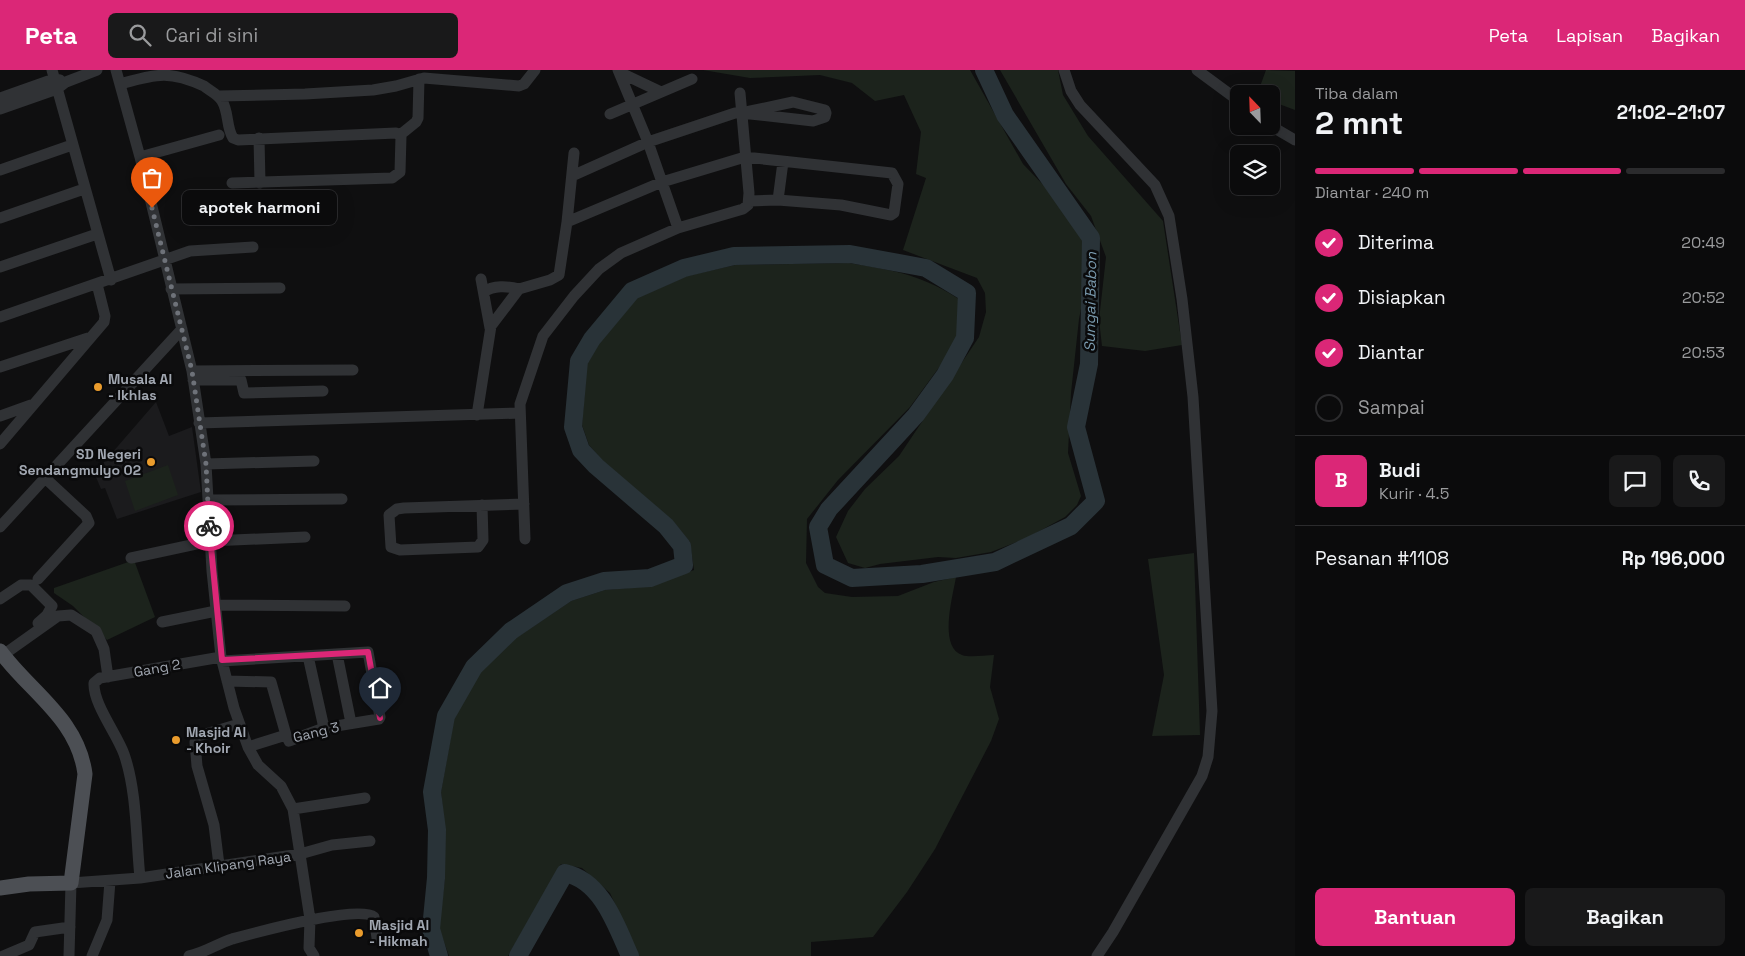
<!DOCTYPE html>
<html lang="id">
<head>
<meta charset="utf-8">
<style>
  body { margin:0; font-family:"Space Grotesk",sans-serif; background:#19191a; color:#f1f3f6; height:100vh; display:flex; flex-direction:column; font-size:19px; white-space:nowrap }
  * { box-sizing:border-box; margin:0 }
  p { font-size:16px; color:#9a9b9d }
  .icon { flex:none; width:28px; height:28px; fill:none; stroke:currentColor; stroke-width:2; stroke-linecap:round; stroke-linejoin:round }
  .map { position:relative; flex:1; overflow:hidden }
  .sheet { display:flex; flex-direction:column; background:#0b0b0c; width:450px }
  .sheet>* { flex:none }
  .needle { width:32px; rotate:337deg }
  .tools { position:absolute; left:1230px; top:15px; display:grid; gap:10px }
  .tools a { display:grid; place-items:center; width:50px; height:50px; border-radius:8px; background:#0b0b0c; box-shadow:0 5px 20px #0002,0 0 0 1px #2b2b2d; font-size:25px }
  .pin { position:absolute; display:grid; place-items:center; width:42px; height:42px; color:#fff; margin:-51px -21px; border-radius:50% 50% 50% 0; rotate:-45deg; box-shadow:0 0 5px #0007 }
  .pin .icon { rotate:45deg }
  .courier { position:absolute; display:grid; place-items:center; width:50px; height:50px; margin:-25px; border:4px solid #db2777; border-radius:50%; background:#fff; color:#222; box-shadow:0 1px 6px #0007 }
  .bubble { position:absolute; height:35px; border-radius:8px; background:#0b0b0c; box-shadow:0 5px 20px #0002,0 0 0 1px #2b2b2d; font-size:16px; font-weight:800; line-height:35px; text-align:center }
  .overview em { font-style:normal; font-weight:800 }
  .overview div { display:flex; flex-direction:column-reverse }
  .overview { display:flex; align-items:center; justify-content:space-between; height:85px; padding:0 20px }
  h1 { font-size:32px; font-weight:800; line-height:38px }
  .bar { display:grid; grid-template-columns:repeat(4,1fr); gap:8px 5px; align-content:center; height:60px; padding:0 20px }
  .bar i { height:6px; border-radius:4px; background:#2b2b2d }
  .bar .selected { background:#db2777 }
  .bar p { grid-column:span 4 }
  .line { display:flex; align-items:center; gap:12px; padding:0 20px; border-top:1px solid #2b2b2d }
  .line div { flex:1 }
  .round { display:grid; place-items:center; flex:none; width:52px; height:52px; border-radius:8px; background:#19191a }
  ol { padding:0 20px; list-style:none }
  li { display:flex; align-items:center; gap:15px; height:55px }
  li p { margin-inline-start:auto }
  li .icon { padding:5px; border-radius:50%; background:#db2777; color:#fff; stroke-width:4 }
  li:last-child { color:#9a9b9d }
  li i { width:28px; height:28px; border:2px solid #2b2b2d; border-radius:50% }
  .button { display:flex; gap:10px; margin-top:auto; padding:10px 20px }
  .button a { flex:1; height:58px; border-radius:8px; background:#db2777; color:#fff; font-size:20px; font-weight:800; line-height:58px; text-align:center }
  .button a+a { background:#19191a; color:#f1f3f6 }
  header { display:flex; align-items:center; gap:30px; box-sizing:border-box; height:70px; padding:0 25px; background:#db2777; color:#fff }
  header strong { font-size:24px }
  nav { display:flex; gap:28px; margin-inline-start:auto; font-size:18px }
  .search { width:350px; height:45px; background:#19191a; display:flex; align-items:center; gap:12px; box-sizing:border-box; padding:0 18px; border-radius:8px; color:#9a9b9d; font-size:19px }
  main { display:flex; flex:1; min-height:0 }
  .map>svg:first-child { display:block }
  .built { fill:#1b1b1d }
  .green { fill:#1c231c }
  .lines { fill:none; stroke-linecap:round; stroke-linejoin:round }
  .river { stroke:#293338; stroke-width:18 }
  .minor { stroke:#303235; stroke-width:11 }
  .major { stroke:#4c4f54; stroke-width:15 }
  .done { stroke:#6e7279; stroke-width:5; stroke-dasharray:0 9 }
  .route { stroke:#db2777; stroke-width:6 }
  .poi-dot { fill:#ea9c2d; stroke:#0a0a0b; stroke-width:2 }
  .labels { text-anchor:middle; dominant-baseline:central; stroke-width:5; stroke-linejoin:round; paint-order:stroke }
  .poi-label { font-size:14px; font-weight:bold; fill:#a1a7b1; stroke:#0a0a0b; text-anchor:start }
  .street-label { font-size:14px; fill:#a1a7b1; stroke:#0a0a0b }
  .water-label { font-size:15px; font-style:italic; fill:#7898ac; stroke:#0a0a0b }
</style>
</head>
<body>
<header>
<strong>Peta</strong>
<div class="search"><svg class="icon" aria-label="search" viewBox="0 0 24 24"><circle cx="10" cy="10" r="6"/><path d="M15 15l6 6"/></svg>Cari di sini</div>
<nav><a>Peta</a><a>Lapisan</a><a>Bagikan</a></nav>
</header>
<main>
<div class="map">
<svg width="1295" height="886" viewBox="0 0 1295 886">
  <rect width="100%" height="100%" fill="#0f0f10"/>
  <!-- built -->
  <path class="built" d="M 156,332 L 169,366 L 192,357 L 201,422 L 117,449 L 105,418 L 101,419 L 93,400 L 99,398 Z"/>
  <!-- green -->
  <path class="green" d="M 703,0 L 970,0 L 1023,94 L 1052,124 L 1079,162 L 1085,179 L 1087,207 L 1079,249 L 1071,323 L 1068,383 L 1081,426 L 1077,435 L 1065,447 L 1027,468 L 991,482 L 956,488 L 938,487 L 880,494 L 865,498 L 848,493 L 836,467 L 848,441 L 865,419 L 899,386 L 979,267 L 986,242 L 985,223 L 977,208 L 903,180 L 926,108 L 916,104 L 921,62 L 904,25 L 875,31 L 852,13 L 820,5 L 750,8 Z
    M 1000,0 L 1058,0 L 1063,25 L 1088,66 L 1163,151 L 1182,275 L 1145,281 L 1102,276 L 1099,250 L 1106,187 L 1091,146 L 1066,114 Z
    M 1266,0 L 1295,1 L 1295,40 L 1279,34 L 1271,36 L 1271,24 L 1258,22 Z
    M 849,193 C 898,201 923,205 965,233 L 954,277 L 910,337 L 838,410 L 807,449 L 806,493 L 818,517 L 825,523 L 852,527 L 898,526 L 934,512 L 956,507 C 953,526 938,576 962,585 C 970,588 985,585 994,585 L 990,617 L 999,649 L 991,671 L 935,779 L 907,822 L 873,867 L 811,872 L 811,886 L 639,886 L 610,823 L 582,798 L 561,794 L 508,886 L 449,886 L 439,858 L 445,808 L 445,759 L 441,722 L 454,649 L 480,602 L 516,568 L 571,531 L 605,520 L 652,516 L 694,500 L 690,472 L 672,450 L 602,390 L 589,375 L 582,355 L 587,294 L 599,274 L 637,228 L 687,206 L 735,195 Z
    M 168,395 L 178,425 L 135,441 L 125,411 Z
    M 1194,483 L 1200,665 L 1152,666 L 1164,605 L 1148,489 Z
    M 134,490 L 155,547 L 107,570 L 73,536 L 54,523 L 54,518 Z"/>
  <g class="lines">
    <!-- river -->
    <path class="river" d="M 439,886 L 431,859 L 436,808 L 437,760 L 432,722 L 446,646 L 474,597 L 511,561 L 567,523 L 604,511 L 650,508 L 684,495 L 682,476 L 666,456 L 596,396 L 581,380 L 573,357 L 579,291 L 592,269 L 632,221 L 684,198 L 734,186 L 850,184 L 926,198 L 967,223 L 965,268 L 945,305 L 916,345 L 829,439 L 818,457 L 825,495 L 852,508 L 922,504 L 995,492 L 1071,456 L 1096,431 L 1076,357 L 1089,294 L 1091,168 L 1005,45 L 984,0
      M 518,886 L 565,803 C 602,811 616,855 630,886"/>
    <!-- minor -->
    <path class="minor" d="M 52,0 L 111,210
      M 116,0 L 140,87 L 192,301 L 206,394 L 212,501 L 221,587 L 234,638 L 248,677 L 258,695 L 281,716 L 293,739 L 310,849 L 309,878 L 314,886
      M 618,0 L 648,72 L 678,158
      M 1064,0 L 1071,21 L 1080,35 L 1155,115 L 1169,146 L 1182,229 L 1193,327 L 1212,641 L 1208,687 L 1202,706 L 1113,862 L 1097,886
      M 1197,0 L 1239,31
      M 619,2 L 661,22
      M 120,14 C 157,4 169,0 204,16 C 210,21 218,24 222,31 C 229,42 226,57 233,68 L 238,70 L 396,63 L 401,66 L 400,102 L 392,108 L 232,113
      M 219,26 L 305,24 L 373,20 L 396,16 L 424,8 L 519,16 L 524,14 L 535,0
      M 0,28 L 54,9 L 60,10
      M 0,39 L 57,19 L 66,12 L 97,0
      M 610,44 L 692,9
      M 1271,56 L 1295,70
      M 400,65 L 416,52 L 418,48 L 419,9
      M 259,68 L 260,113
      M 140,87 L 219,65
      M 0,100 L 72,75
      M 572,106 L 648,72 L 735,43 L 741,43 L 793,32 L 825,40 L 826,43 L 825,47 L 813,51 L 741,43
      M 778,130 L 783,92
      M 0,148 L 84,119
      M 567,152 L 662,112 L 745,87 L 892,103 L 898,114 L 894,143 L 891,145 L 841,135 L 778,130 L 750,131
      M 0,197 L 97,164
      M 481,209 L 490,258
      M 171,219 L 280,218
      M 484,222 C 493,215 508,216 519,219
      M 0,247 L 190,181 L 253,177
      M 0,297 L 88,268
      M 192,301 L 353,300
      M 193,310 L 241,310 L 244,323 L 323,321
      M 477,345 L 491,256 L 519,219 L 550,210 L 559,205 L 567,152 L 574,83
      M 0,346 L 31,335
      M 199,353 L 520,343
      M 0,374 L 104,252 L 105,246 L 97,214
      M 206,394 L 314,391
      M 208,430 L 342,429
      M 482,435 L 483,470 L 478,477 L 400,480 L 391,477 L 389,445 L 397,439 L 404,438 L 524,434
      M 0,457 L 182,259
      M 525,469 L 520,334 L 543,266 L 574,226 L 599,199 L 621,183 L 678,158 L 743,139 L 748,135 L 749,123 L 740,23
      M 131,488 L 210,471 L 305,467
      M 38,509 L 89,453 L 86,446 L 44,407
      M 0,529 L 21,515 L 31,515 L 52,536 L 47,545 L 38,553
      M 216,535 L 345,536
      M 162,552 L 216,541
      M 337,584 L 351,653
      M 3,585 L 58,546 L 71,545 L 96,561 L 104,579 L 108,607
      M 308,586 L 324,658
      M 222,591 L 368,582 L 380,647 L 379,649 L 324,658 L 289,671 L 286,665 L 248,677
      M 227,611 L 271,612 L 286,665
      M 293,739 L 365,728
      M 219,795 L 214,755 L 197,696 L 195,672 L 199,666 L 239,654
      M 140,808 C 136,769 137,721 124,684 C 117,664 93,634 94,613 L 100,608 L 221,587
      M 3,886 L 29,875 L 35,862 L 70,857
      M 69,886 L 71,813 L 140,808 L 300,784 L 332,775 L 370,771
      M 92,886 L 107,850 L 110,811
      M 189,886 C 204,883 217,874 232,869 C 254,863 358,834 374,847 L 377,868"/>
    <!-- major -->
    <path class="major" d="M 0,581 C 30,622 78,649 85,704 L 71,813 L 29,814 L 0,818"/>
  </g>
  <g class="lines">
    <!-- done -->
    <path class="done" d="M 152,138 L 192,301 L 206,394 L 209,456"/>
    <!-- route -->
    <path class="route" d="M 209,456 L 222,590 L 368,582 L 380,648"/>
  </g>
  <!-- markers -->
  <g class="poi-dot">
    <circle cx="98" cy="317" r="5"/>
    <circle cx="151" cy="392" r="5"/>
    <circle cx="176" cy="670" r="5"/>
    <circle cx="359" cy="863" r="5"/>
  </g>
  <g class="labels">
    <!-- poi labels -->
    <g class="poi-label">
      <text x="108" y="309">Musala Al<tspan x="108" dy="16">- Ikhlas</tspan></text>
      <text x="141" y="384" text-anchor="end">SD Negeri<tspan x="141" dy="16">Sendangmulyo 02</tspan></text>
      <text x="186" y="662">Masjid Al<tspan x="186" dy="16">- Khoir</tspan></text>
      <text x="369" y="855">Masjid Al<tspan x="369" dy="16">- Hikmah</tspan></text>
    </g>
    <!-- street labels -->
    <g class="street-label">
      <text transform="translate(157 598) rotate(-10)">Gang 2</text>
      <text transform="translate(316 662) rotate(-14)">Gang 3</text>
      <text transform="translate(228 795) rotate(-8)">Jalan Klipang Raya</text>
    </g>
    <!-- water labels -->
    <g class="water-label">
      <text transform="translate(1090 232) rotate(-89)">Sungai Babon</text>
    </g>
  </g>
</svg>
<div class="tools">
<a><svg class="needle" viewBox="-14 -14 28 28"><path d="M0-13l5 13h-10z" fill="#e53935"/><path d="M0 13l5-13h-10z" fill="#9a9b9d"/></svg></a>
<a><svg class="icon" aria-label="layers" viewBox="0 0 24 24"><path d="M12 4l9 5-9 5-9-5zM3 14l9 5 9-5"/></svg></a>
</div>
<div class="pin" style="left:152px;top:138px;background:#ea580c"><svg class="icon" aria-label="bag" viewBox="0 0 24 24"><path d="M5 8h14l-1 12H6zM9 8a3 3 0 0 1 6 0"/></svg></div>
<div class="pin" style="left:380px;top:648px;background:#1f2937"><svg class="icon" aria-label="home" viewBox="0 0 24 24"><path d="M3 11l9-7 9 7M6 9v11h12V9"/></svg></div>
<div class="courier" style="left:209px;top:456px"><svg class="icon" aria-label="bike" viewBox="0 0 24 24"><circle cx="6" cy="16" r="4"/><circle cx="18" cy="16" r="4"/><path d="M6 16l4-8h5l3 8M10 8l3 8H6M13 5h3"/></svg></div>
<div class="bubble" style="left:182px;top:120px;width:155px">apotek harmoni</div>
</div>
<section class="sheet">
<div class="overview"><div><h1>2 mnt</h1><p>Tiba dalam</p></div><em>21:02–21:07</em></div>
<div class="bar"><i class="selected"></i><i class="selected"></i><i class="selected"></i><i></i><p>Diantar · 240 m</p></div>
<ol>
<li><svg class="icon" aria-label="check" viewBox="0 0 24 24"><path d="M5 12l5 5 9-10"/></svg>Diterima<p>20:49</p></li>
<li><svg class="icon" aria-label="check" viewBox="0 0 24 24"><path d="M5 12l5 5 9-10"/></svg>Disiapkan<p>20:52</p></li>
<li><svg class="icon" aria-label="check" viewBox="0 0 24 24"><path d="M5 12l5 5 9-10"/></svg>Diantar<p>20:53</p></li>
<li><i></i>Sampai</li>
</ol>
<div class="line" style="height:90px"><b class="round" style="background:#db2777;color:#fff">B</b><div><b>Budi</b><p>Kurir · 4.5</p></div><a class="round"><svg class="icon" aria-label="chat" viewBox="0 0 24 24"><path d="M4 5h16v11H9l-5 4z"/></svg></a><a class="round"><svg class="icon" aria-label="phone" viewBox="0 0 24 24"><path d="M5 4h4l2 5-3 2q2 4 5 5l2-3 5 2v4C11 20 4 13 5 4z"/></svg></a></div>
<div class="line" style="height:65px"><div>Pesanan #1108</div><b>Rp 196,000</b></div>
<div class="button"><a>Bantuan</a><a>Bagikan</a></div>
</section>
</main>
</body>
</html>
